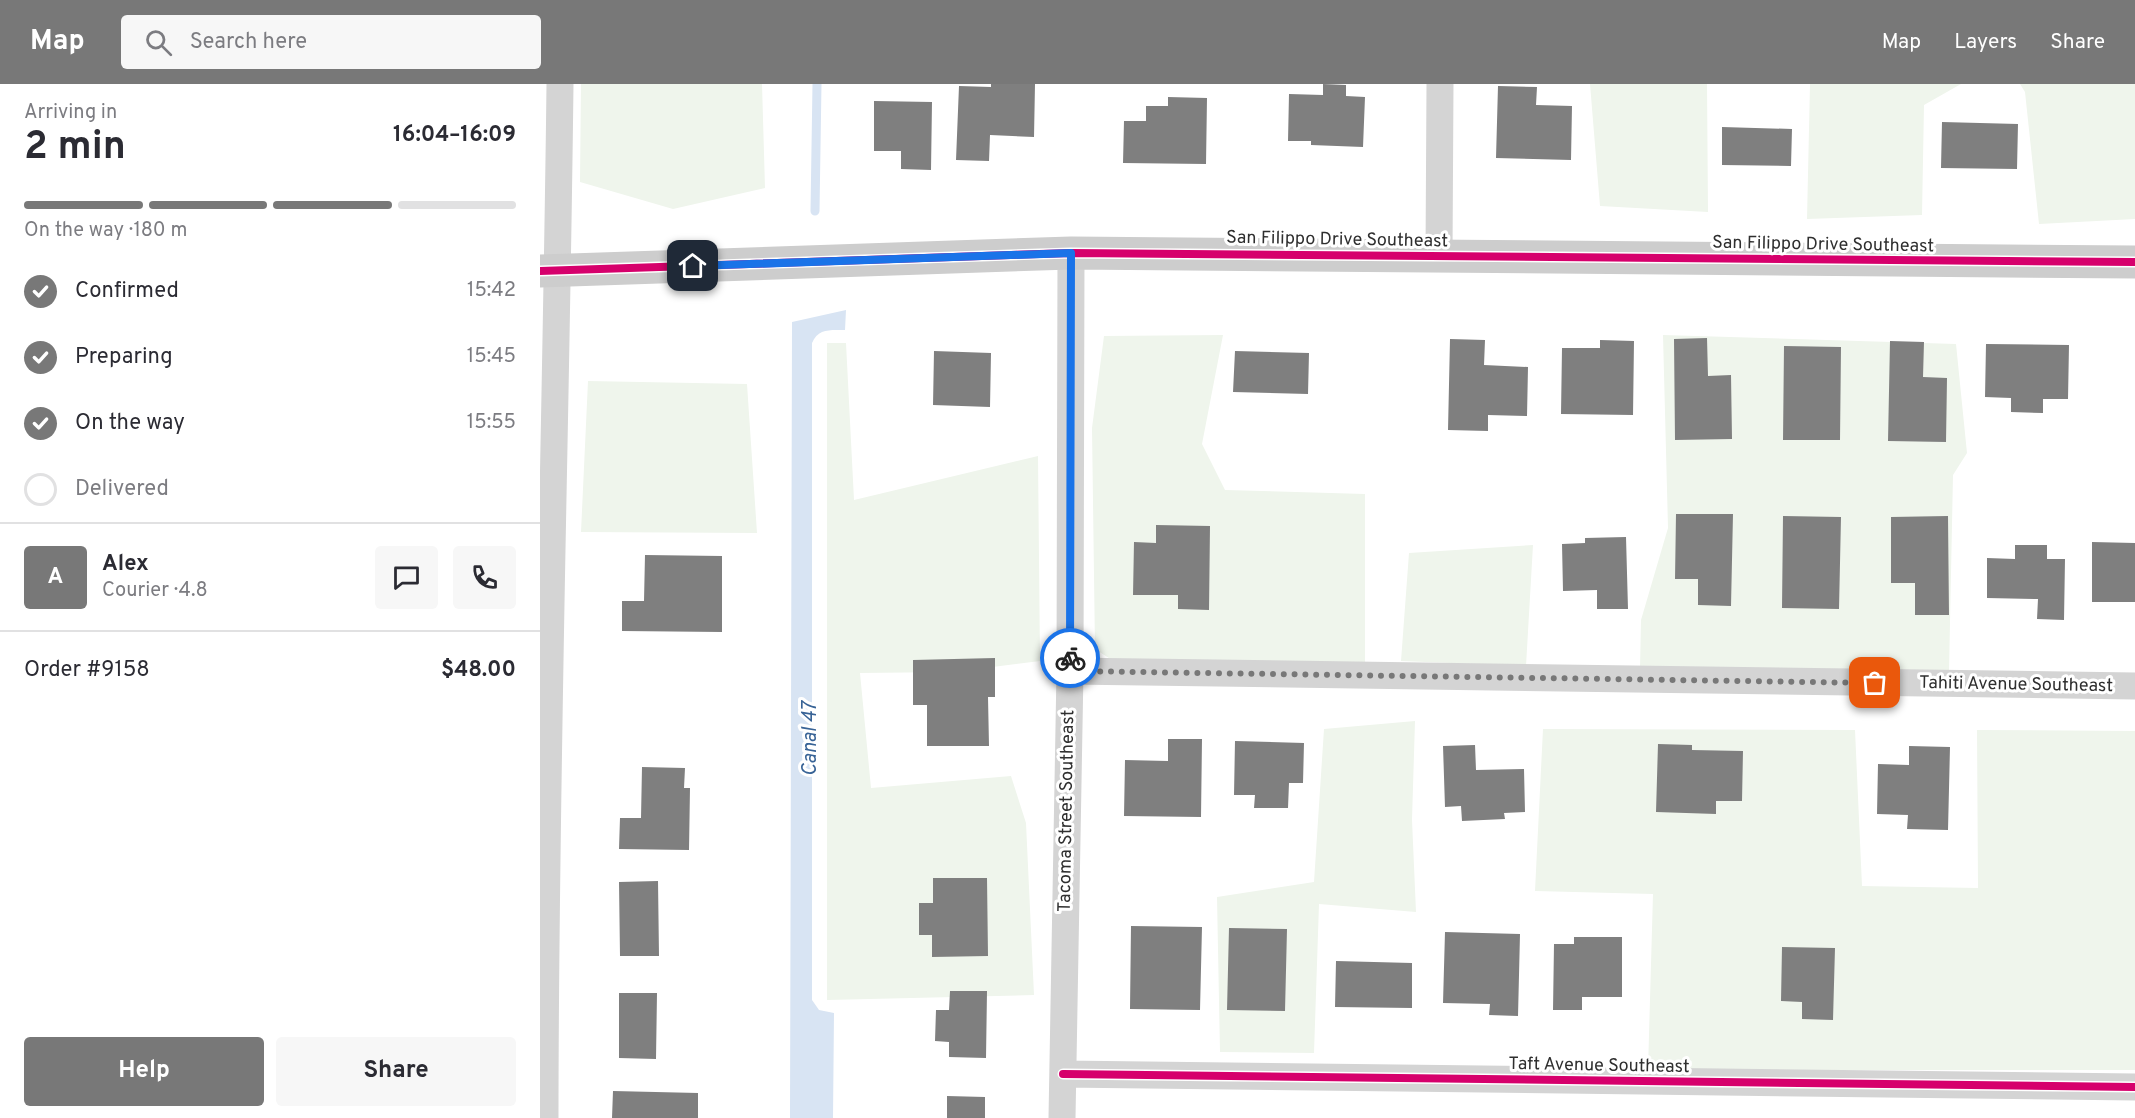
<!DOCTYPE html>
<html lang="en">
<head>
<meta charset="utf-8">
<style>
  body { margin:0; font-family:Overpass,sans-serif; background:#f7f7f7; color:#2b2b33; height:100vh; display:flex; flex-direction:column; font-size:22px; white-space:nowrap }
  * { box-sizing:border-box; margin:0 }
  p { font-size:20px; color:#7c7c81 }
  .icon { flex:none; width:33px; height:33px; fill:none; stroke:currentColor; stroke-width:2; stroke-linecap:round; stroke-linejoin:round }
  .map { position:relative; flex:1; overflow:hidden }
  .panel { display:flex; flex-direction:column; background:#fff; width:540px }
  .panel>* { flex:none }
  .pin { position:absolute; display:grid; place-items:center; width:51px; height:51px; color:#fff; margin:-26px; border-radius:12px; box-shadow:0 3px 9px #0006 }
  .courier { position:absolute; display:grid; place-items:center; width:60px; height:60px; margin:-30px; border:4px solid #1a73e8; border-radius:50%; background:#fff; color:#222; box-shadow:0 2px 8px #0007 }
  .head em { font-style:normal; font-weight:700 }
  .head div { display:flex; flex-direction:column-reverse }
  .head { display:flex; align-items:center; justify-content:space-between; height:102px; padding:0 24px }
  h1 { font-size:39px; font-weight:700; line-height:45px }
  .bar { display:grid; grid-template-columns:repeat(4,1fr); gap:9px 6px; align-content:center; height:72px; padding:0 24px }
  .bar i { height:8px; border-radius:4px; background:#e1e1e2 }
  .bar .on { background:#787878 }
  .bar p { grid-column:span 4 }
  .line { display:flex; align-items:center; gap:15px; padding:0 24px; border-top:2px solid #e1e1e2 }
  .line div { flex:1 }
  .round { display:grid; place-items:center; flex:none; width:63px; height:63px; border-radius:6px; background:#f7f7f7 }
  ol { padding:0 24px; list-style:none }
  li { display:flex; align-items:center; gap:18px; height:66px }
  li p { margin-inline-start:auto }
  li .icon { padding:6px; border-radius:50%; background:#787878; color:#fff; stroke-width:4 }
  li:last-child { color:#7c7c81 }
  li i { width:33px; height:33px; border:3px solid #e1e1e2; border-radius:50% }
  .primary-button { display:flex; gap:12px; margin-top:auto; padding:12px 24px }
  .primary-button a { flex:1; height:69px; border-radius:6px; background:#787878; color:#fff; font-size:24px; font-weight:700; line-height:69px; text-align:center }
  .primary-button a+a { background:#f7f7f7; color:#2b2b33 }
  header { display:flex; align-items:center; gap:36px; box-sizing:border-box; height:84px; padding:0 30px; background:#787878; color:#fff }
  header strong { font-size:28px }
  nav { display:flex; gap:33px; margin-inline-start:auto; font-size:21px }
  .search { width:420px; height:54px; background:#f7f7f7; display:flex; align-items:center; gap:15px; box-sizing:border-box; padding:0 21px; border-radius:6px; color:#7c7c81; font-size:22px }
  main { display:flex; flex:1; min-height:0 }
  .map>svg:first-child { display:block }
  .green { fill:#eff5ec }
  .water { fill:#d8e4f3 }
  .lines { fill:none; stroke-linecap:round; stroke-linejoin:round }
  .stream { stroke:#d8e4f3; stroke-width:9 }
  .building { fill:#7f7f7f }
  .street { stroke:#d4d4d4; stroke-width:27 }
  .secondary { stroke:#cdcdcd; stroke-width:33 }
  .cycleway-casing { stroke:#fff; stroke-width:11 }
  .cycleway { stroke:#d6006c; stroke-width:8 }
  .done { stroke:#787878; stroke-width:6; stroke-dasharray:0 10.8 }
  .route { stroke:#1a73e8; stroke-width:8 }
  .labels { text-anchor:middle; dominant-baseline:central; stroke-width:6; stroke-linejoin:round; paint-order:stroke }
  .street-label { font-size:18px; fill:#2f2f2f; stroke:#fff }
  .water-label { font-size:20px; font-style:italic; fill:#386396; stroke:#fff }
</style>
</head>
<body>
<header>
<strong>Map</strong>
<div class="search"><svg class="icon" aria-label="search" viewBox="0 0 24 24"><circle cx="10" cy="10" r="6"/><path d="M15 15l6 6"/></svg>Search here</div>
<nav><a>Map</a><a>Layers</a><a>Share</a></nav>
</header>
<main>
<section class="panel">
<div class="head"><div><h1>2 min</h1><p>Arriving in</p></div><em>16:04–16:09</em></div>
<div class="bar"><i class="on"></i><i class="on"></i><i class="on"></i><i></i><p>On the way · 180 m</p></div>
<ol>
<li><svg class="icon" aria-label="check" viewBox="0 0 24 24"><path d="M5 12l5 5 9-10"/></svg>Confirmed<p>15:42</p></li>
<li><svg class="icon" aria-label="check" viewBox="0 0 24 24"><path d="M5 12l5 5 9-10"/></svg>Preparing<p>15:45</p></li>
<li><svg class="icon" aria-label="check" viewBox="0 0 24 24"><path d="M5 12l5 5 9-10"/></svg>On the way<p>15:55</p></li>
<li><i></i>Delivered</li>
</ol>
<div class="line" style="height:108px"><b class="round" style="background:#787878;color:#fff">A</b><div><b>Alex</b><p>Courier · 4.8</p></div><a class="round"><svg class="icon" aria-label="chat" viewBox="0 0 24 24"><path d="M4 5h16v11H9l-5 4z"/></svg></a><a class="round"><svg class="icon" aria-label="phone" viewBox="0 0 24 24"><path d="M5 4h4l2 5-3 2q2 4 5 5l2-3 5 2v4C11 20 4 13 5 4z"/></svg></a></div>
<div class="line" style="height:78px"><div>Order #9158</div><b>$48.00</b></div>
<div class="primary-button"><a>Help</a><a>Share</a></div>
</section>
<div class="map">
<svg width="1595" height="1034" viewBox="0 0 1595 1034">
  <rect width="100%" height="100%" fill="#fff"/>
  <!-- green -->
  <path class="green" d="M 41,0 L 222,0 L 225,104 L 133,125 L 40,98 Z
    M 1050,0 L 1167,0 L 1168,128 L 1060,122 Z
    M 1270,0 L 1421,0 L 1384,21 L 1382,131 L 1267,135 Z
    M 1480,0 L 1595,0 L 1595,135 L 1499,140 L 1485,8 Z
    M 683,251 L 662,360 L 685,406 L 825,410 L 825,580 L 575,578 L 555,565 L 552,344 L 564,252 Z
    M 1123,251 L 1416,260 L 1427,369 L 1413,391 L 1409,588 L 1100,585 L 1101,536 L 1128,444 Z
    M 287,259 L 306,259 L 314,416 L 498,372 L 500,577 L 413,588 L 320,589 L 331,704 L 471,692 L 486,739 L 494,911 L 287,916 Z
    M 48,297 L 207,300 L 217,449 L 41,448 Z
    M 993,461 L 986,582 L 861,577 L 869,469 Z
    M 875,637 L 872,736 L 876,828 L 779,820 L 774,969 L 680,968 L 677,813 L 774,798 L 784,645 Z
    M 1003,645 L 1315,646 L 1322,802 L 1438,804 L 1437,646 L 1595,647 L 1595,986 L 1108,986 L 1113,810 L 995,807 Z"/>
  <!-- water -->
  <path class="water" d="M 306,226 L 305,246 C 291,246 278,244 272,259 L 272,916 L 279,926 L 294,929 L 293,1034 L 250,1034 L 252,238 Z"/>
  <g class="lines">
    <!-- stream -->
    <path class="stream" d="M 275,127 L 277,0"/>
  </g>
  <!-- building -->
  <path class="building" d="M 451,0 L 495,0 L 494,53 L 450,51 L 449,77 L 416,76 L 419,2 L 451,3 Z
    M 783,0 L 806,1 L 806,12 L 825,13 L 823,63 L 771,61 L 771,57 L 748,57 L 749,10 L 783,11 Z
    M 958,2 L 997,3 L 996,21 L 1032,22 L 1031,76 L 956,74 Z
    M 628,13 L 667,14 L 666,80 L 583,79 L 584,37 L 606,37 L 606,22 L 628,22 Z
    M 334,17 L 392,18 L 391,86 L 361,85 L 361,67 L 334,67 Z
    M 1402,38 L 1478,40 L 1477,85 L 1401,84 Z
    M 1182,43 L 1252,45 L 1251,82 L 1182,81 Z
    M 1167,254 L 1168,292 L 1191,291 L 1192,355 L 1135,356 L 1134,255 Z
    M 910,255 L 945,256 L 944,281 L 988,283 L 987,332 L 948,331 L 948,347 L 908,346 Z
    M 1060,256 L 1094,257 L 1093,331 L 1021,330 L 1022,264 L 1060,264 Z
    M 1350,257 L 1384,258 L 1383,293 L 1407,294 L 1406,358 L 1348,357 Z
    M 1446,260 L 1529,261 L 1528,315 L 1503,315 L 1503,329 L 1471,328 L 1471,314 L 1445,313 Z
    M 1244,262 L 1301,263 L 1300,356 L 1243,356 Z
    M 394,267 L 451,269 L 450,323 L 393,321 Z
    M 695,267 L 769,269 L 768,310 L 693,308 Z
    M 1136,430 L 1193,430 L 1191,522 L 1158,521 L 1158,495 L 1135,495 Z
    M 1243,432 L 1301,433 L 1299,525 L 1242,524 Z
    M 1408,432 L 1409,531 L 1375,531 L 1375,499 L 1351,499 L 1351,433 Z
    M 616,441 L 670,442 L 669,526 L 638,525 L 638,511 L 593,511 L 594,458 L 616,459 Z
    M 1086,453 L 1088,525 L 1057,525 L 1057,506 L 1023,507 L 1022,460 L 1045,459 L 1045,454 Z
    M 1552,458 L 1595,459 L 1595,518 L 1552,518 Z
    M 1475,461 L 1507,461 L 1507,475 L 1525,475 L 1524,536 L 1497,535 L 1498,515 L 1447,514 L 1447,474 L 1475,475 Z
    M 105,471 L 182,472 L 182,548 L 82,547 L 82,517 L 104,517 Z
    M 455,574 L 455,613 L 448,613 L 449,662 L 387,662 L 387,621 L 373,621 L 373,576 Z
    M 628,655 L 662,655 L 661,733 L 584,732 L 585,676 L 628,677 Z
    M 695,657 L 764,659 L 763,699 L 749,699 L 748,724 L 714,724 L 715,711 L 694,711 Z
    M 1118,660 L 1152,661 L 1152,666 L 1203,667 L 1202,717 L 1176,717 L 1176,730 L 1116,728 Z
    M 935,661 L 936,686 L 984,685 L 985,728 L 964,729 L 965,735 L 922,737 L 921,722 L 905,723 L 903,662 Z
    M 1369,662 L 1410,663 L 1408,746 L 1367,745 L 1368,731 L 1337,730 L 1338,680 L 1369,681 Z
    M 102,683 L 145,684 L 144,704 L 150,704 L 149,766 L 79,765 L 80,734 L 101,734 Z
    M 393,794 L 447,794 L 448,872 L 392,873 L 392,851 L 379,851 L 379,819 L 393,819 Z
    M 118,797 L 119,872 L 80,872 L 79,798 Z
    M 591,842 L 662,843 L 660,926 L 590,925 Z
    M 689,844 L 747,845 L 745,927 L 687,926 Z
    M 905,848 L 980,850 L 978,932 L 949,931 L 950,920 L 903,919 Z
    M 1034,853 L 1082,853 L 1082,913 L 1042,913 L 1042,926 L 1013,926 L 1014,860 L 1034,860 Z
    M 1242,863 L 1295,864 L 1293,936 L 1262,935 L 1262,918 L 1241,917 Z
    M 796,877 L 872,879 L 872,924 L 795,923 Z
    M 410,907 L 447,907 L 446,974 L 409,973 L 409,958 L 395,957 L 396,926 L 409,926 Z
    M 79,909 L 117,909 L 116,975 L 79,974 Z
    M 73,1007 L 158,1009 L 158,1034 L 72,1034 Z
    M 407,1012 L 445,1013 L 445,1034 L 407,1034 Z"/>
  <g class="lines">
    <!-- street -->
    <path class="street" d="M 899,172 L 900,0
      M 530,587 L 1595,602
      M 523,990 L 1595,1003
      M 5,1034 C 5,689 16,345 20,0
      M 522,1034 L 530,587 L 531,169"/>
    <!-- secondary -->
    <path class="secondary" d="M 0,187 L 531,169 L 1595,178"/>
    <!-- cycleway casing -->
    <g class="cycleway-casing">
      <path id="cycleway" d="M 0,187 L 531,169 L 1595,178
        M 523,990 L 1595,1003"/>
    </g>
    <!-- cycleway -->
    <use href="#cycleway" class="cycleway"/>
  </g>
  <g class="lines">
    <!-- done -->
    <path class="done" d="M 530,574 L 530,587 L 1335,599"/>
    <!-- route -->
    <path class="route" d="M 153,182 L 531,169 L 530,574"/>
  </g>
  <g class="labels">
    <!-- street labels -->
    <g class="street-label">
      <text transform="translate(797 156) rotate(1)">San Filippo Drive Southeast</text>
      <text transform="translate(1283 161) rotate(1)">San Filippo Drive Southeast</text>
      <text transform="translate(1476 601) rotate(1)">Tahiti Avenue Southeast</text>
      <text transform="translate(527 727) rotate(-89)">Tacoma Street Southeast</text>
      <text transform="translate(1059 982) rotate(1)">Taft Avenue Southeast</text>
    </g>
    <!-- water labels -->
    <g class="water-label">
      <text transform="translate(271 655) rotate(-90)">Canal 47</text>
    </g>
  </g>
</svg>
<div class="pin" style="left:1335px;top:599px;background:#ea580c"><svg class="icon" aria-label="bag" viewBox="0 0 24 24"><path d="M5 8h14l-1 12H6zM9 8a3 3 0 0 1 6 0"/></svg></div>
<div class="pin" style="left:153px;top:182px;background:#1f2937"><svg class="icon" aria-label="home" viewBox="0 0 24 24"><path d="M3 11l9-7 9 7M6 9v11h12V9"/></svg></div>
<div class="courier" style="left:530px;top:574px"><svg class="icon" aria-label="bike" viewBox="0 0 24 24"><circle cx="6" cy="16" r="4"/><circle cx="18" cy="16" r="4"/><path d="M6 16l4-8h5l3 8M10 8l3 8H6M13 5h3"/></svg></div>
</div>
</main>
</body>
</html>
